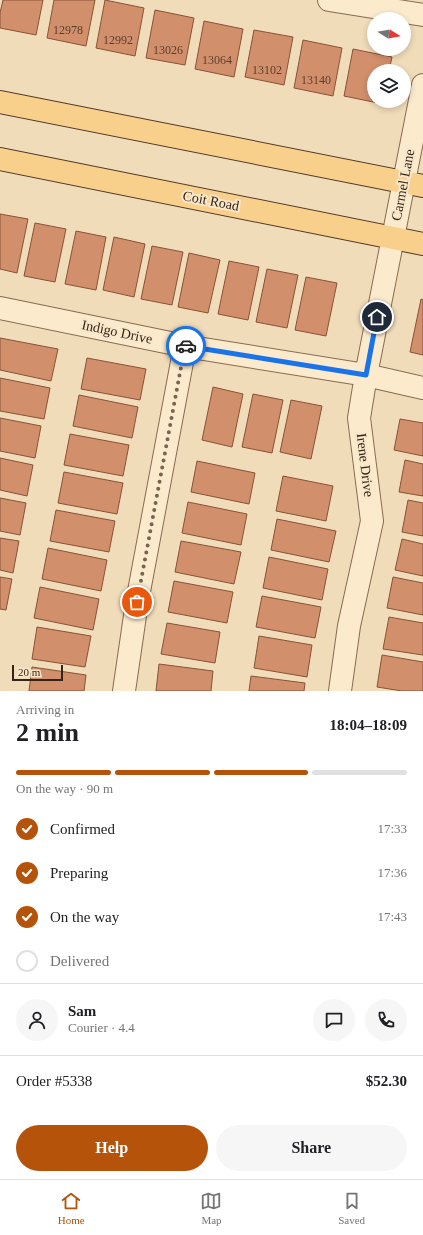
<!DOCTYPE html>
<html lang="en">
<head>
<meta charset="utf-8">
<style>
  body { margin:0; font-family:"Times New Roman",serif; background:#f6f6f6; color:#202124; height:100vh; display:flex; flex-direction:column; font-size:15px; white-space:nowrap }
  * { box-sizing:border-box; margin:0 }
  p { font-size:13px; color:#757577 }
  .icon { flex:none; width:22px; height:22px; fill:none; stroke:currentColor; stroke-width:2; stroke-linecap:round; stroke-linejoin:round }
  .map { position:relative; height:691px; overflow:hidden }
  .side { display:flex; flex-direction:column; background:#fff; flex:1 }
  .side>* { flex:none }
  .needle { width:26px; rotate:101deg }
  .controls { position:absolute; left:367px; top:12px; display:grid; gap:8px }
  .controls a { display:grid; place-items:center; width:44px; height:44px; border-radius:50%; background:#fff; box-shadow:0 2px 6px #0003; font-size:20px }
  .scale { position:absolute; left:12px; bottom:10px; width:51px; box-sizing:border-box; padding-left:4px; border:2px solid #352519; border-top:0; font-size:11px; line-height:14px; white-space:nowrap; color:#352519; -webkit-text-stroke:3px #f8e7c9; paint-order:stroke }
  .pin { position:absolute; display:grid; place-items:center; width:34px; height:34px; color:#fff; margin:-17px; border:2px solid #fff; border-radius:50%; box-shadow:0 1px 4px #0007 }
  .courier { position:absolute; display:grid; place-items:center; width:40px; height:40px; margin:-20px; border:3px solid #1a73e8; border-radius:50%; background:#fff; color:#222; box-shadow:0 1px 5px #0007 }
  .summary em { font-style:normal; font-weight:700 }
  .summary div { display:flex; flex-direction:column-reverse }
  .summary { display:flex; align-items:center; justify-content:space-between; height:68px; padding:0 16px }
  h1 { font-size:26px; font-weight:700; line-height:30px }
  .bar { display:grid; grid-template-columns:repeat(4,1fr); gap:6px 4px; align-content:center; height:48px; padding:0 16px }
  .bar i { height:5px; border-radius:3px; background:#e0e0e0 }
  .bar .current { background:#b45309 }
  .bar p { grid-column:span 4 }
  .line { display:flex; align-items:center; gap:10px; padding:0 16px; border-top:1px solid #e0e0e0 }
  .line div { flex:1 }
  .round { display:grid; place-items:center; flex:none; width:42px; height:42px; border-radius:21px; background:#f6f6f6 }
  ol { padding:0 16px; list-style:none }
  li { display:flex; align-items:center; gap:12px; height:44px }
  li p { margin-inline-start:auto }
  li .icon { padding:4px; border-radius:50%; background:#b45309; color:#fff; stroke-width:4 }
  li:last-child { color:#757577 }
  li i { width:22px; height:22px; border:2px solid #e0e0e0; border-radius:50% }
  .primary-button { display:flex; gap:8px; margin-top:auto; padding:8px 16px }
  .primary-button a { flex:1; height:46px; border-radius:24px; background:#b45309; color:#fff; font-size:16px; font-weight:700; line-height:46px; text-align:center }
  .primary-button a+a { background:#f6f6f6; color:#202124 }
  .dock { display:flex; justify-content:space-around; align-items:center; height:56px; border-top:1px solid #e0e0e0; background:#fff; font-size:11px; color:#757577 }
  .dock a { display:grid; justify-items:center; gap:2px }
  .dock .current { color:#b45309 }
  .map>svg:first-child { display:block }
  .building { fill:#d28f6c; stroke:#885237 }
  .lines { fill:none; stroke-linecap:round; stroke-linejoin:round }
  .minor-casing { stroke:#886b53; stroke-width:24 }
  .major-casing { stroke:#543a28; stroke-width:24 }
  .minor { stroke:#fbeacc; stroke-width:22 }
  .major { stroke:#f9cf8c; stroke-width:22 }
  .done { stroke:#776551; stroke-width:4; stroke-dasharray:0 7.2 }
  .route { stroke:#1a73e8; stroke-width:5 }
  .labels { text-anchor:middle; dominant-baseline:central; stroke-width:4; stroke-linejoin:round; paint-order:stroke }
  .number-label { font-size:12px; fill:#5c402e }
  .street-label { font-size:14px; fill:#352519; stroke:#f8e7c9 }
</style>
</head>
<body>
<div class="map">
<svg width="423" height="691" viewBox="0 0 423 691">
  <rect width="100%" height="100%" fill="#f1dcb9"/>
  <!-- building -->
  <path class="building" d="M 3,0 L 43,0 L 36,35 L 0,28 L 0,13 Z
    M 54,0 L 95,0 L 86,46 L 47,38 Z
    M 105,0 L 144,8 L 135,56 L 96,48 Z
    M 155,10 L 194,18 L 185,65 L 146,58 Z
    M 204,21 L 243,29 L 234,77 L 195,69 Z
    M 254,30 L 293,37 L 284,85 L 245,77 Z
    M 303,40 L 342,48 L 333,96 L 294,88 Z
    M 353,49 L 392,57 L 389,71 L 374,71 L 374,101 L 384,101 L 383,104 L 344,96 Z
    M 0,214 L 28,219 L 17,273 L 0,269 Z
    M 35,223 L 66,229 L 55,282 L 24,276 Z
    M 76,231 L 106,237 L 96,290 L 65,284 Z
    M 114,237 L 145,244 L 134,297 L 103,290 Z
    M 152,246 L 183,252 L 172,305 L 141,299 Z
    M 189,253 L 220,260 L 208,313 L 178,307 Z
    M 229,261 L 259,267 L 248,320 L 218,314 Z
    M 267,269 L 298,275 L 287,328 L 256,322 Z
    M 306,277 L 337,283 L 326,336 L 295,330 Z
    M 421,299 L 423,300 L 423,355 L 410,352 Z
    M 0,338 L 58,349 L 51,381 L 0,370 Z
    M 87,358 L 146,369 L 140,400 L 81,389 Z
    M 0,378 L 50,388 L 44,419 L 0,411 Z
    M 213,387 L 243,394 L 232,447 L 202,440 Z
    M 253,394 L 283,400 L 272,453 L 242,447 Z
    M 79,395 L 138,407 L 132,438 L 73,426 Z
    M 291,400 L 322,406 L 311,459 L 280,452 Z
    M 0,418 L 41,426 L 35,458 L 0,451 Z
    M 400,419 L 423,423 L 423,456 L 394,450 Z
    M 70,434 L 129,445 L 123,476 L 64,465 Z
    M 0,458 L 33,465 L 27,496 L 0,490 Z
    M 405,460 L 423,464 L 423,496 L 399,492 Z
    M 197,461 L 255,473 L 249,504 L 191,492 Z
    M 64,472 L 123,483 L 117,514 L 58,503 Z
    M 283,476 L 333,486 L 326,521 L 276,511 Z
    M 0,498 L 26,503 L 20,535 L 0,531 Z
    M 408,500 L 423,503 L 423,536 L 402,532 Z
    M 188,502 L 247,514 L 241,545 L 182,533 Z
    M 56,510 L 115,521 L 109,552 L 50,541 Z
    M 277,519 L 336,531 L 329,562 L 271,550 Z
    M 0,538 L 19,541 L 13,573 L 0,570 Z
    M 402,539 L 423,544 L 423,576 L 395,570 Z
    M 181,541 L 241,552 L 234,584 L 175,572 Z
    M 48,548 L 107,560 L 101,591 L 42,579 Z
    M 269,557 L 328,569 L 322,600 L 263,588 Z
    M 0,577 L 12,579 L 6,610 L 0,609 Z
    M 393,577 L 423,583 L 423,615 L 387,608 Z
    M 174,581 L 233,592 L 227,623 L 168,612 Z
    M 40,587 L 99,599 L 93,630 L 34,618 Z
    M 262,596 L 321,607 L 315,638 L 256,627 Z
    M 389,617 L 423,623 L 423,655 L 383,649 Z
    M 167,623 L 220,632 L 215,663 L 161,654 Z
    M 37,627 L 91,636 L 85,667 L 32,659 Z
    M 259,636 L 312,645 L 307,677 L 254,668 Z
    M 382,655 L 423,662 L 423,691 L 402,691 L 377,687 Z
    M 159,664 L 213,671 L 211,691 L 156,691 Z
    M 32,667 L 86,675 L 84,691 L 29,691 Z
    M 251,676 L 305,683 L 304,691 L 249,691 Z"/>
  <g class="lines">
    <!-- minor casing -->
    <g class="minor-casing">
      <path id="minor" d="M 329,0 L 423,15
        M 0,308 L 185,346 L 366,375 L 423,388
        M 124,691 L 137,602 L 185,346
        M 340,691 L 349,626 L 372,521 L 359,418 L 366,375 L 423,85"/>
    </g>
    <!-- major casing -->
    <g class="major-casing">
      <path id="major" d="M 0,102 L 423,186
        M 0,159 L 423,244"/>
    </g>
    <!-- minor -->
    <use href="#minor" class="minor"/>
    <!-- major -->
    <use href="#major" class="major"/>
  </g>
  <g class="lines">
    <!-- done -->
    <path class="done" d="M 137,602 L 185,346 L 186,346"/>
    <!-- route -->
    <path class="route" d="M 186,346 L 366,375 L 377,317"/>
  </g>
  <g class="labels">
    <!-- number labels -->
    <g class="number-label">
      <text x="68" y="30">12978</text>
      <text x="118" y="40">12992</text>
      <text x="168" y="50">13026</text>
      <text x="217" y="60">13064</text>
      <text x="267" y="70">13102</text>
      <text x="316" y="80">13140</text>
    </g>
    <!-- street labels -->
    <g class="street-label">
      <text transform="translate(403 185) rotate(-79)">Carmel Lane</text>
      <text transform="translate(211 201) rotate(11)">Coit Road</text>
      <text transform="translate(117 332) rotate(12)">Indigo Drive</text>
      <text transform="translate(365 465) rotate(83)">Irene Drive</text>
    </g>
  </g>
</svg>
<div class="controls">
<a><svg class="needle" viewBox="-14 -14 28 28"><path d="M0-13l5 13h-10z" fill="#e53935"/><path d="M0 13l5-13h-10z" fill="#757577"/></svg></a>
<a><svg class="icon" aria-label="layers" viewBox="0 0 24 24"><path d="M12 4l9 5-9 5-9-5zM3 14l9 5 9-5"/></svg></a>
</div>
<div class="scale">20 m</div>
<div class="pin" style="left:137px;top:602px;background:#ea580c"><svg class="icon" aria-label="bag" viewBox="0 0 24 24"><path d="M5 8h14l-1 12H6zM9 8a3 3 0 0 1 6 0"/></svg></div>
<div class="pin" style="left:377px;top:317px;background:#1f2937"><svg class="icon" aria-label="home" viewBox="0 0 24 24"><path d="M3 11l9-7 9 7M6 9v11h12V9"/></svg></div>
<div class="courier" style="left:186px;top:346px"><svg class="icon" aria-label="car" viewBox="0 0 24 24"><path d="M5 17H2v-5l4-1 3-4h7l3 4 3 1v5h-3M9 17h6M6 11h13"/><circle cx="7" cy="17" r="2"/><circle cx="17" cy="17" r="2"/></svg></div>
</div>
<section class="side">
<div class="summary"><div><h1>2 min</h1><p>Arriving in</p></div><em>18:04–18:09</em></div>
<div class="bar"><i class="current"></i><i class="current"></i><i class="current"></i><i></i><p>On the way · 90 m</p></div>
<ol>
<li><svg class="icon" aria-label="check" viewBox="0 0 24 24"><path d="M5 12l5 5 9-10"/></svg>Confirmed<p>17:33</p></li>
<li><svg class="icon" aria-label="check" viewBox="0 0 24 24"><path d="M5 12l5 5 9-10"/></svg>Preparing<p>17:36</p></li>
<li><svg class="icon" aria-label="check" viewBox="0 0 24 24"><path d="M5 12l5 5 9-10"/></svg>On the way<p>17:43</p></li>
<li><i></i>Delivered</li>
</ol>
<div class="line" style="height:72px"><a class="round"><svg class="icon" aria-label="person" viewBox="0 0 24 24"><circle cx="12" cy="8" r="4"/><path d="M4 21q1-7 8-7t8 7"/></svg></a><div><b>Sam</b><p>Courier · 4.4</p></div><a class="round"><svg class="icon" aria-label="chat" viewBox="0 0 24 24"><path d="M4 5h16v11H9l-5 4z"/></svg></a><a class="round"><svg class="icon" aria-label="phone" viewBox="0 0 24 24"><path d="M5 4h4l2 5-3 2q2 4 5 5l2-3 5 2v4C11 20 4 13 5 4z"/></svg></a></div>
<div class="line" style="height:52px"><div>Order #5338</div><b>$52.30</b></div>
<div class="primary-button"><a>Help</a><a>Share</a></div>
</section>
<nav class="dock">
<a class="current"><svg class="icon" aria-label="home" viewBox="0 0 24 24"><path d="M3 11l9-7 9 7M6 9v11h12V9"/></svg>Home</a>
<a><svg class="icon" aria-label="map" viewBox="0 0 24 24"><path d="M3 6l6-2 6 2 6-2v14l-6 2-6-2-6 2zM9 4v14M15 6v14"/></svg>Map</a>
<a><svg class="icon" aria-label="saved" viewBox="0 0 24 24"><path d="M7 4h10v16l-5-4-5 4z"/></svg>Saved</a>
</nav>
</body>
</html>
